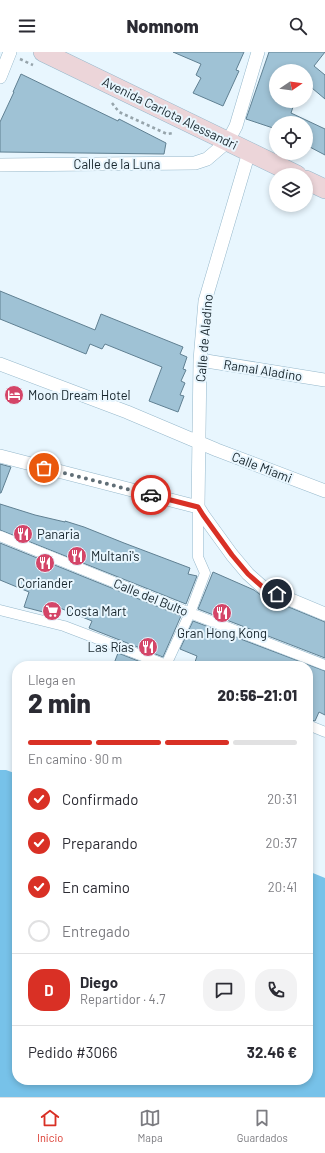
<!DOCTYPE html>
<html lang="es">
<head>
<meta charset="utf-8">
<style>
  body { margin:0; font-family:Barlow,sans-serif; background:#f2f2f3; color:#2b2b33; height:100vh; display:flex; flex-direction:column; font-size:15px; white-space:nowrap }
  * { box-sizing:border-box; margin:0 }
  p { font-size:13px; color:#7c7c81 }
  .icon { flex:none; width:22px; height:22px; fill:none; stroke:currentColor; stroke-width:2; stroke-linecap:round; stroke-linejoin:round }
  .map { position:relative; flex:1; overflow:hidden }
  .details { position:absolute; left:12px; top:609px; width:301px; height:424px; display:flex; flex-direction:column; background:#fff; border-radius:16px; box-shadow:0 2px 6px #0003 }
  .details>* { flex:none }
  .needle { width:26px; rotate:77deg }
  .tools { position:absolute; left:269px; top:12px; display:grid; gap:8px }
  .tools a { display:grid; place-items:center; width:44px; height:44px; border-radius:50%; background:#fff; box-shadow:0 2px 6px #0003; font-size:20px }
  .pin { position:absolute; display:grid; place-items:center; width:34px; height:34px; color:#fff; margin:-17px; border:2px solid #fff; border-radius:50%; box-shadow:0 1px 4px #0007 }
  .courier { position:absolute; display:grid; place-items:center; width:40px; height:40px; margin:-20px; border:3px solid #d93025; border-radius:50%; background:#fff; color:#222; box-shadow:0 1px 5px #0007 }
  .overview em { font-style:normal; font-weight:800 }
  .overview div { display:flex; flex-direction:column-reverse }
  .overview { display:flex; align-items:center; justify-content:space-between; height:68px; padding:0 16px }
  h1 { font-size:26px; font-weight:800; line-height:30px }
  .bar { display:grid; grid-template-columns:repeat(4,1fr); gap:6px 4px; align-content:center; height:48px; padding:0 16px }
  .bar i { height:5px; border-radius:3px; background:#e1e1e2 }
  .bar .current { background:#d93025 }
  .bar p { grid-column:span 4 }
  .line { display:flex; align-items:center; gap:10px; padding:0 16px; border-top:1px solid #e1e1e2 }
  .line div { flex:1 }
  .round { display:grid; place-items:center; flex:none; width:42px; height:42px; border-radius:16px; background:#f2f2f3 }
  ol { padding:0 16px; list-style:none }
  li { display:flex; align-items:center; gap:12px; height:44px }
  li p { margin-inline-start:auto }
  li .icon { padding:4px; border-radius:50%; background:#d93025; color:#fff; stroke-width:4 }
  li:last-child { color:#7c7c81 }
  li i { width:22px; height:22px; border:2px solid #e1e1e2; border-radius:50% }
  header { display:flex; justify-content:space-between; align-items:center; height:52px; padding:0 16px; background:#fff; font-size:18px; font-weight:800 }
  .menu { display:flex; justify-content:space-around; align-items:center; height:56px; border-top:1px solid #e1e1e2; background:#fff; font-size:11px; color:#7c7c81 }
  .menu a { display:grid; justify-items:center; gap:2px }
  .menu .current { color:#d93025 }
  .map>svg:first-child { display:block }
  .water { fill:#77c2e9 }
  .building { fill:#9fc2d5; stroke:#608092 }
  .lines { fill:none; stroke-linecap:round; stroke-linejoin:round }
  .pedestrian-casing { stroke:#96b8cb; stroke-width:11 }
  .minor-casing { stroke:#96b8cb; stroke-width:14 }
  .secondary-casing { stroke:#96b8cb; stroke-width:20 }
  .path { stroke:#96a4ab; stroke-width:2.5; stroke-dasharray:3 3; stroke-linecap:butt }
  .pedestrian { stroke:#fff; stroke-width:10 }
  .minor { stroke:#fff; stroke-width:13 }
  .secondary { stroke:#ecd5d9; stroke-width:19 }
  .done { stroke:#606e76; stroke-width:4; stroke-dasharray:0 7.2 }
  .route { stroke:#d93025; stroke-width:5 }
  .labels { text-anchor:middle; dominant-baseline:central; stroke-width:4; stroke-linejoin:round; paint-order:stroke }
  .street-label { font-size:13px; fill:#17252c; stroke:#e8f6fe }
  .poi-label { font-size:13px; fill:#17252c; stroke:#e8f6fe; text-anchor:start }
</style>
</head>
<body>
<header><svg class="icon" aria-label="menu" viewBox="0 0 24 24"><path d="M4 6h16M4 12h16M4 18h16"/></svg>Nomnom<svg class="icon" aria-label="search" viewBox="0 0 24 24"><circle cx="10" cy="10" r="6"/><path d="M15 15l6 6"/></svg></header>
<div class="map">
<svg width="325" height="1045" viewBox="0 0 325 1045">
  <rect width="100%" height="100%" fill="#e8f6fe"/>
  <!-- water -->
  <path class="water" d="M 0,718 L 6,718 L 17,722 L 17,1028 L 308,1028 L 308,819 L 325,826 L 325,1045 L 0,1045 Z"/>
  <!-- building -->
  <path class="building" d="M 173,0 L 244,0 L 236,18 L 239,19 L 223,54 L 193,41 L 201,26 L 196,23 L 201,12 Z
    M 269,0 L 325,0 L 314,14 L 325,23 L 325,47 L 306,31 L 306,19 L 276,19 L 276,49 L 295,49 L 291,61 L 325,77 L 325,103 L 306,93 L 306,71 L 276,71 L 276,77 L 246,67 Z
    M 21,22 L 118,69 L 119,67 L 166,91 L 164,102 L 0,100 L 0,70 L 14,40 L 13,40 Z
    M 0,239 L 95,278 L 101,262 L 183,295 L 180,302 L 187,305 L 183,317 L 186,318 L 181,329 L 185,331 L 180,343 L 184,344 L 178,360 L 149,349 L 162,315 L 105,292 L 102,297 L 90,292 L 86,302 L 0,267 Z
    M 0,412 L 11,415 L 1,441 L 0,441 Z
    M 0,452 L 35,463 L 65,470 L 65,469 L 84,475 L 124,491 L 190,516 L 188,522 L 197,524 L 186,552 L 0,478 Z
    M 0,491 L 181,564 L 163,605 L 89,576 L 92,569 L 50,552 L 47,561 L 24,555 L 29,540 L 0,528 Z
    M 213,520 L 254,538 L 262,544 L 325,570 L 325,606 L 198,557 Z
    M 193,569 L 325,619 L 325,663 L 319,660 L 315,669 L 308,667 L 308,614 L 203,614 L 195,610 L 197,604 L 180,597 Z
    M 118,601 L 151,614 L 113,614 Z"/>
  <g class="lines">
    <!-- pedestrian casing -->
    <g class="pedestrian-casing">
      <path id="pedestrian" d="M 0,484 L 190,561 L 325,613
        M 0,558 L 64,574 L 169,614
        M 166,613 L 190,561 L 205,521 L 198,505 L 198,455
        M 308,673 L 325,680"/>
    </g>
    <!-- minor casing -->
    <g class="minor-casing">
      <path id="minor" d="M 0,25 L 10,0
        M 0,113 L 195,111 L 207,107 L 228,89 L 236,74 L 258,0
        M 200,308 L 325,328
        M 0,312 L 127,360 L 217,398 L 325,439
        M 0,404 L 198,455
        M 198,455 L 200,308 L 205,249 L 249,100
        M 198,455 L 203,463 L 232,503 L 248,522 L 265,537 L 325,562"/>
    </g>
    <!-- secondary casing -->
    <g class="secondary-casing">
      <path id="secondary" d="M 43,0 L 297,123
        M 306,128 L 325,137"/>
    </g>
    <!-- path -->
    <path class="path" d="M 20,7 L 33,13
      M 112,51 L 119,60 L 167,82 L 173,81"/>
    <!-- pedestrian -->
    <use href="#pedestrian" class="pedestrian"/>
    <!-- minor -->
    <use href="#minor" class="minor"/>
    <!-- secondary -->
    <use href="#secondary" class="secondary"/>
  </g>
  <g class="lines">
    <!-- done -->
    <path class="done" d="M 44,416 L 151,443"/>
    <!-- route -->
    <path class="route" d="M 151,443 L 198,455 L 203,463 L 232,503 L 248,522 L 265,537 L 277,542"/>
  </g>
  <!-- icons -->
  <defs>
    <g id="hotel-disc" transform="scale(1)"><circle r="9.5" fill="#d44568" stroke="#e8f6fe"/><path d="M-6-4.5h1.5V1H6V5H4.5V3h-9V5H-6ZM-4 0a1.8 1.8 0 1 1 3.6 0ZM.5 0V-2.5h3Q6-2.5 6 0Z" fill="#fff"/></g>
    <g id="restaurant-disc" transform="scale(1)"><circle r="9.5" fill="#d44568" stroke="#e8f6fe"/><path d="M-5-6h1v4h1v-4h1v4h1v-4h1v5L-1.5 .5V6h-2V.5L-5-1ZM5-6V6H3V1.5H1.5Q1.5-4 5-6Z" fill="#fff"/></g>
    <g id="supermarket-disc" transform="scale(1)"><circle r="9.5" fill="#d44568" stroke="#e8f6fe"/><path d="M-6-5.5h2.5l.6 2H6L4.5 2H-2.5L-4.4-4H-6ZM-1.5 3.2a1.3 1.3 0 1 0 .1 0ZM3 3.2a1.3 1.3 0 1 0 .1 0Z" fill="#fff"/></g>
  </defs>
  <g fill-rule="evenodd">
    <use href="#hotel-disc" x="14" y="343"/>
    <use href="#restaurant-disc" x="23" y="482"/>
    <use href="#restaurant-disc" x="77" y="504"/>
    <use href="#restaurant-disc" x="45" y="511"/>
    <use href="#supermarket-disc" x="52" y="559"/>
    <use href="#restaurant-disc" x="222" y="561"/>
    <use href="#restaurant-disc" x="148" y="595"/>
  </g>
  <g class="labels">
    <!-- street labels -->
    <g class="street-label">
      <text transform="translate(170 61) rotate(26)">Avenida Carlota Alessandri</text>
      <text x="117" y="112">Calle de la Luna</text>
      <text transform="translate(204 286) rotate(-85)">Calle de Aladino</text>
      <text transform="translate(263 318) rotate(9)">Ramal Aladino</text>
      <text transform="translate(262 415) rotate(21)">Calle Miami</text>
      <text transform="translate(151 545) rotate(22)">Calle del Bulto</text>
    </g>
    <!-- poi labels -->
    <g class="poi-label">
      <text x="28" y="343">Moon Dream Hotel</text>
      <text x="37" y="482">Panaria</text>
      <text x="91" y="504">Multani's</text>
      <text x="45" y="531" text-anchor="middle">Coriander</text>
      <text x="66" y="559">Costa Mart</text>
      <text x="222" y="581" text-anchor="middle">Gran Hong Kong</text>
      <text x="134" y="595" text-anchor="end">Las Rías</text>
    </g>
  </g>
</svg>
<div class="tools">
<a><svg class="needle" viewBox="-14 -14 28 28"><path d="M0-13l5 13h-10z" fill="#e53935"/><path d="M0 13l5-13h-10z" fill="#7c7c81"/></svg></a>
<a><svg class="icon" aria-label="locate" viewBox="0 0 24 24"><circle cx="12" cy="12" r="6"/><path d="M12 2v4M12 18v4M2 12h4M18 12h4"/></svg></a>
<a><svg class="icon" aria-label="layers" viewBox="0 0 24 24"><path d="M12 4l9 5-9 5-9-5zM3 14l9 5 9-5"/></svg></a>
</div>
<div class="pin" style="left:44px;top:416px;background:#ea580c"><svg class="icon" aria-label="bag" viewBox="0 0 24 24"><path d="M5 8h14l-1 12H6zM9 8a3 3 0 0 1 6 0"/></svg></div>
<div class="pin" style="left:277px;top:542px;background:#1f2937"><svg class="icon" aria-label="home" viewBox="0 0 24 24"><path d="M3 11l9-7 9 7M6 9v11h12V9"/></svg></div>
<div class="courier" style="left:151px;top:443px"><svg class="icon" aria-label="car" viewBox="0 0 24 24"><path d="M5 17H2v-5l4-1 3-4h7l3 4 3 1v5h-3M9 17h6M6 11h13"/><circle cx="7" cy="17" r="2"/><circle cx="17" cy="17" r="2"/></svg></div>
<section class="details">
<div class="overview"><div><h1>2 min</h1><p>Llega en</p></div><em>20:56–21:01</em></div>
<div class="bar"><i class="current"></i><i class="current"></i><i class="current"></i><i></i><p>En camino · 90 m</p></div>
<ol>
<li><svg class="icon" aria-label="check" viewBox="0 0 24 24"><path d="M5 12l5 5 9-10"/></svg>Confirmado<p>20:31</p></li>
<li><svg class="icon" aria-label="check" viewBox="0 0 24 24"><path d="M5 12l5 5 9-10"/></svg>Preparando<p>20:37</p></li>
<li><svg class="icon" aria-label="check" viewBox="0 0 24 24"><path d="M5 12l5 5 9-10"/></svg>En camino<p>20:41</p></li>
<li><i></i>Entregado</li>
</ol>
<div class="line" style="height:72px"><b class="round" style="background:#d93025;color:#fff">D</b><div><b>Diego</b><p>Repartidor · 4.7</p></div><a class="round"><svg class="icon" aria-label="chat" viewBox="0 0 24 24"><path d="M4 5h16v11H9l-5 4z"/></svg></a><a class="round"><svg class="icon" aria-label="phone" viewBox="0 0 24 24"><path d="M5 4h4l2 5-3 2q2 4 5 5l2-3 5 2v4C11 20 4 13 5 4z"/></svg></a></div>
<div class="line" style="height:52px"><div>Pedido #3066</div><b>32.46 €</b></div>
</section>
</div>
<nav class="menu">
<a class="current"><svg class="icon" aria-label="home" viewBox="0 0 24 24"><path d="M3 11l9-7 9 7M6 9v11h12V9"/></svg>Inicio</a>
<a><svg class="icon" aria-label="map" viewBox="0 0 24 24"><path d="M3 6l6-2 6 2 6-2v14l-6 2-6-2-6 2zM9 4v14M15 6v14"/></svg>Mapa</a>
<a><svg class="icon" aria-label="saved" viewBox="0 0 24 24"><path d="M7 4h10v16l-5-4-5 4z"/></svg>Guardados</a>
</nav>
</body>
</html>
